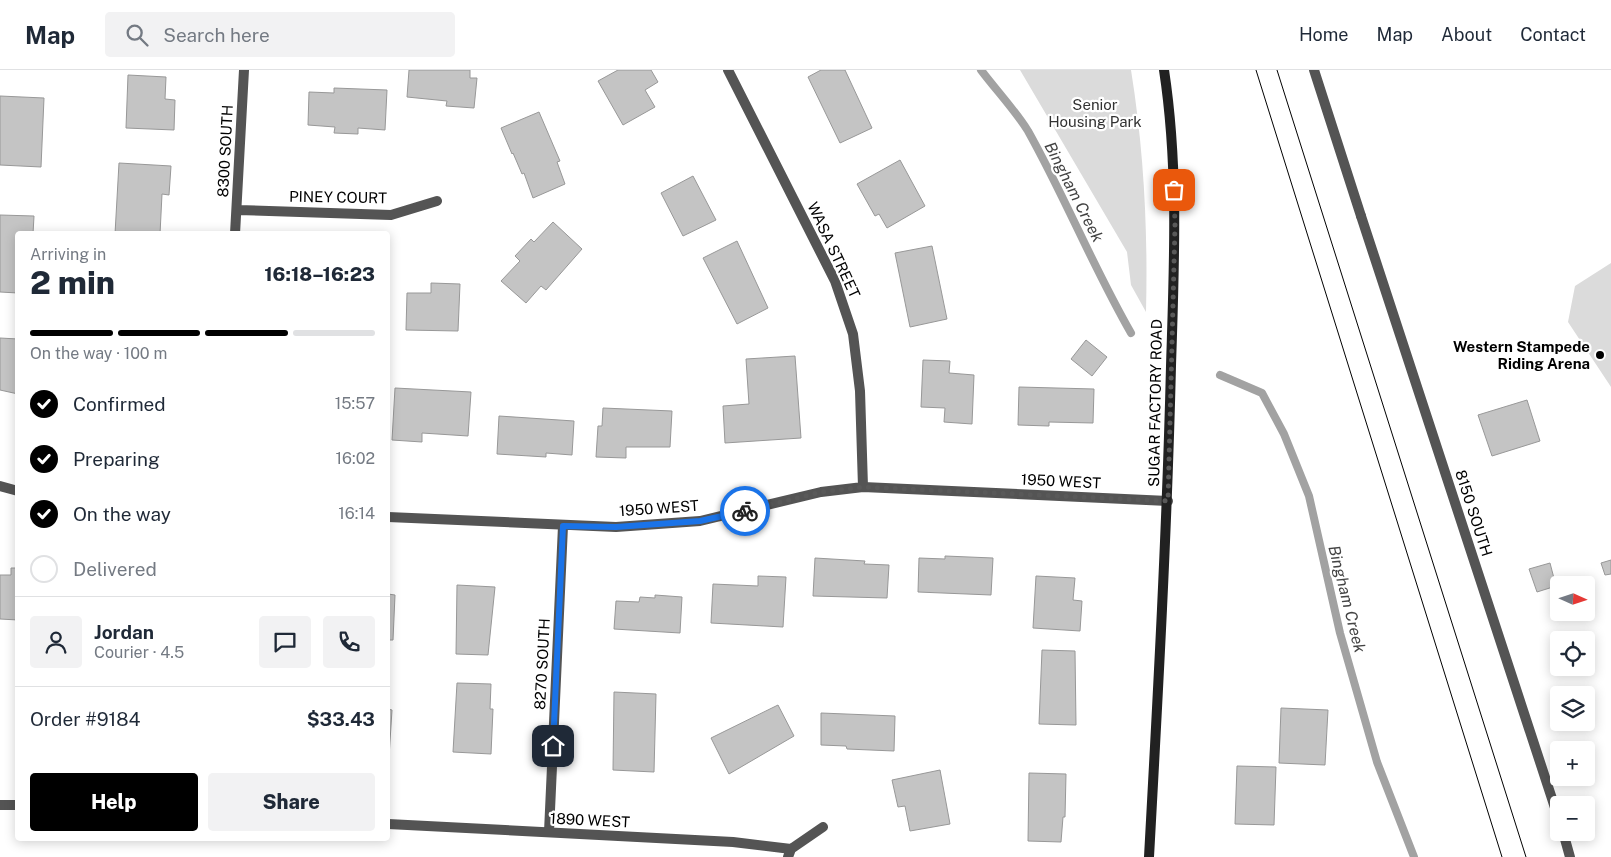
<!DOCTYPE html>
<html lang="en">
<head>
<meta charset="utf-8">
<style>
  body { margin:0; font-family:"Public Sans",sans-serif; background:#f2f2f3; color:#1f2937; height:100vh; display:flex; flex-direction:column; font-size:19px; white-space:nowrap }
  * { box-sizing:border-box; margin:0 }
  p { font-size:16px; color:#747a83 }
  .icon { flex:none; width:28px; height:28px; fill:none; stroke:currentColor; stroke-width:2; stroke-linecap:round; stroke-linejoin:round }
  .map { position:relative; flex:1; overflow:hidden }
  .details { position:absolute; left:15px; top:161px; width:375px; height:610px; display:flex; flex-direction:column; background:#fff; border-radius:5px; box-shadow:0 2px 12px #0003 }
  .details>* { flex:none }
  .needle { width:32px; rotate:93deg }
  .controls { position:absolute; left:1550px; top:506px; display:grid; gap:10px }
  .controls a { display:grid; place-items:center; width:45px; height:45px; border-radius:5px; background:#fff; box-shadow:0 2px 12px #0003; font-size:25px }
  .pin { position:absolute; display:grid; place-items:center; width:42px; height:42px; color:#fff; margin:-21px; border-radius:10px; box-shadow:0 2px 8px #0006 }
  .courier { position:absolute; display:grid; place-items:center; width:50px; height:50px; margin:-25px; border:4px solid #1a73e8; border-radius:50%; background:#fff; color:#222; box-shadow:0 1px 6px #0007 }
  .summary em { font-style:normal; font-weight:800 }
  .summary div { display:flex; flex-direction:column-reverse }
  .summary { display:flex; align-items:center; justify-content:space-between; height:85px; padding:0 15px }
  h1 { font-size:32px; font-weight:800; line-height:38px }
  .bar { display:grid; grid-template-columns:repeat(4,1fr); gap:8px 5px; align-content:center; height:60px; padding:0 15px }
  .bar i { height:6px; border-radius:4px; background:#e0e1e3 }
  .bar .current { background:#000 }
  .bar p { grid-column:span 4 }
  .line { display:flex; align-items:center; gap:12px; padding:0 15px; border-top:1px solid #e0e1e3 }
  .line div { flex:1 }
  .round { display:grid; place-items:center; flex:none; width:52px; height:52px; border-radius:5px; background:#f2f2f3 }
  ol { padding:0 15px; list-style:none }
  li { display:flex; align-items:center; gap:15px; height:55px }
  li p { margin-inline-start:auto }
  li .icon { padding:5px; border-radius:50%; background:#000; color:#fff; stroke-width:4 }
  li:last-child { color:#747a83 }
  li i { width:28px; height:28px; border:2px solid #e0e1e3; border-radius:50% }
  .cta { display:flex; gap:10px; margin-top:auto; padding:10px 15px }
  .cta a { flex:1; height:58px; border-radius:5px; background:#000; color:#fff; font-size:20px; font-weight:800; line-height:58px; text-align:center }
  .cta a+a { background:#f2f2f3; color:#1f2937 }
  header { display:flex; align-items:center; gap:30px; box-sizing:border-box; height:70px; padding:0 25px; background:#fff; border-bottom:1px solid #e0e1e3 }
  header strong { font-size:24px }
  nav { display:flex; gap:28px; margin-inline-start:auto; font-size:18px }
  .search { width:350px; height:45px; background:#f2f2f3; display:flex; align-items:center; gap:12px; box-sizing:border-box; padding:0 18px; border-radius:5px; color:#747a83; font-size:19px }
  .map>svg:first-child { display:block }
  .green { fill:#dbdbdb }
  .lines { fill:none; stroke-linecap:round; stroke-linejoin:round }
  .stream { stroke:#a2a2a2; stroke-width:8 }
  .building { fill:#c4c4c4; stroke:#989898 }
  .lane { stroke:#545454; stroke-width:10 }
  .street { stroke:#545454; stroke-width:10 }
  .secondary { stroke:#212121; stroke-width:10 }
  .tram { stroke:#000; stroke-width:1 }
  .done { stroke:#595959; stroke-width:5; stroke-dasharray:0 9 }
  .route { stroke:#1a73e8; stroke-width:6 }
  .poi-dot { fill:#000; stroke:#fff; stroke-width:2 }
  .labels { text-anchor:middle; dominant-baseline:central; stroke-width:4.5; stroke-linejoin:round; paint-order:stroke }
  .park-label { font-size:15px; fill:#323232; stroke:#fff }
  .street-label { font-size:15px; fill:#000; stroke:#fff }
  .poi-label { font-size:15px; font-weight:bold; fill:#000; stroke:#fff; text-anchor:end }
  .water-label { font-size:16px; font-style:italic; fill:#434343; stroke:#fff }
</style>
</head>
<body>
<header>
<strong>Map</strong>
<div class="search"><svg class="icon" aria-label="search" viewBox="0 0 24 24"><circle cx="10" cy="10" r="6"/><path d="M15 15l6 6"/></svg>Search here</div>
<nav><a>Home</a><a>Map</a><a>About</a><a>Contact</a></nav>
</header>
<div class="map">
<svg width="1611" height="787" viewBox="0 0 1611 787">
  <rect width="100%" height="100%" fill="#fff"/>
  <!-- green -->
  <path class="green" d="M 1020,0 L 1131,0 C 1144,81 1148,160 1146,242 L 1131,215 L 1127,182 Z
    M 1611,193 L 1611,317 L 1568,252 L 1575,216 Z"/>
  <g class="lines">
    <!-- stream -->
    <path class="stream" d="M 981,0 C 996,20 1015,40 1028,61 C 1065,127 1093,197 1131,263
      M 1220,305 L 1262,323 L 1284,364 L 1309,426 L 1340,563 L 1377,692 L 1414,787"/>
  </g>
  <!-- building -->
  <path class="building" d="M 409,0 L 470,0 L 470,8 L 477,8 L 474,38 L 446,36 L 447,31 L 407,27 Z
    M 618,0 L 651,0 L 658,12 L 645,20 L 655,37 L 623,55 L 598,11 Z
    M 821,0 L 845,0 L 872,58 L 840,73 L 808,7 Z
    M 128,5 L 166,7 L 165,29 L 175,30 L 174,60 L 126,58 Z
    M 334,18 L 387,20 L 385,60 L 358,58 L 358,64 L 334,63 L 335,57 L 308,55 L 309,22 L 334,23 Z
    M 0,26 L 44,28 L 41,97 L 0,95 Z
    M 539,42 L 560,91 L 557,92 L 565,114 L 533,128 L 524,103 L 522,104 L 513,83 L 512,84 L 501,58 Z
    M 900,90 L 925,136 L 887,158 L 879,144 L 875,146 L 857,114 Z
    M 119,93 L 171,96 L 169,125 L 162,124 L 160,164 L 115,164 Z
    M 693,106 L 716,150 L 683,166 L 661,123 Z
    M 0,145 L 34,146 L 33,164 L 18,164 L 18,223 L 0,222 Z
    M 553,152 L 582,179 L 546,220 L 541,216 L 526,233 L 501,211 L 520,191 L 515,186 L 531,169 L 534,172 Z
    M 737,171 L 768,238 L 737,254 L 703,188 Z
    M 932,176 L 947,249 L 910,257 L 895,183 Z
    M 431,213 L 460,214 L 458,261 L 406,260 L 407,223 L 431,223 Z
    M 0,268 L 18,269 L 18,324 L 0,320 Z
    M 1086,270 L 1107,287 L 1092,306 L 1071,289 Z
    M 795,286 L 801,368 L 725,373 L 723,336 L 749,334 L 746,289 Z
    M 923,290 L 950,291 L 949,303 L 974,305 L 972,354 L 944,352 L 945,338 L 921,337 Z
    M 1019,317 L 1094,319 L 1093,353 L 1049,352 L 1049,356 L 1018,355 Z
    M 395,318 L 471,322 L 468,366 L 422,363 L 422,372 L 392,370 Z
    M 1527,330 L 1540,371 L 1492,386 L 1478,345 Z
    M 603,338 L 672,341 L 670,377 L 626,377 L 626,388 L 596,387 L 598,356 L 602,356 Z
    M 499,346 L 574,351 L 572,385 L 546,383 L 546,387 L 497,384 Z
    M 945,486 L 993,488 L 991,525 L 918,522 L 919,488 L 945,489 Z
    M 815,488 L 865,491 L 864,494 L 889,495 L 887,528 L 813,526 Z
    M 1611,490 L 1611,504 L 1605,505 L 1601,493 Z
    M 1550,493 L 1556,516 L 1537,522 L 1529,499 Z
    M 11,498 L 18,498 L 18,550 L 0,549 L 0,505 L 11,505 Z
    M 758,506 L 786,507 L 783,557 L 711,553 L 713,514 L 758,516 Z
    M 1036,506 L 1075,508 L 1073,530 L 1082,531 L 1080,561 L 1033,558 Z
    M 457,515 L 495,517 L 488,585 L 456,584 Z
    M 388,524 L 395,525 L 393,570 L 388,570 Z
    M 655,525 L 682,527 L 680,563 L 614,559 L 616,531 L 639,532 L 640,527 L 655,528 Z
    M 1042,580 L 1075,581 L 1076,655 L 1039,654 Z
    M 457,613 L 491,614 L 490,639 L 493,639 L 491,684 L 453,682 Z
    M 614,622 L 656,624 L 654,702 L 613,700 Z
    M 778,635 L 794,666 L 729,704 L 711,668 Z
    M 1281,638 L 1328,640 L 1325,695 L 1279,693 Z
    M 388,639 L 392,640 L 389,687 L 388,686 Z
    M 821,643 L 895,646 L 894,681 L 847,679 L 846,676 L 821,675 Z
    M 1237,696 L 1276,697 L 1274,755 L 1235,754 Z
    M 940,700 L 950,754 L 910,761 L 905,736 L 898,737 L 892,710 Z
    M 1029,703 L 1066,704 L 1065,747 L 1063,747 L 1061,772 L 1028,771 Z"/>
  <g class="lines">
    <!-- lane -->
    <path class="lane" d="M 1314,0 L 1361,146"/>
    <!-- street -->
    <path class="street" d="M 728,0 L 835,211 L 853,264 L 860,321 L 863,417
      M 237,140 L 391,145 L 437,131
      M 1361,146 L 1559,750
      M 235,164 L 244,0
      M 0,416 L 18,421
      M 388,447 L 616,457 L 700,451 L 821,422 L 863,417 L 1168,431
      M 0,735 L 18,735
      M 388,754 L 733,772 L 791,779
      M 549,762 L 563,456
      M 1563,762 L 1570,787
      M 788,787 L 791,779 L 823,757"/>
    <!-- secondary -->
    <path class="secondary" d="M 1149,787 C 1158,623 1167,460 1171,296 C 1174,198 1179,98 1164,0"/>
    <!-- tram -->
    <path class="tram" d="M 1256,0 L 1502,787
      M 1277,0 L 1526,787"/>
  </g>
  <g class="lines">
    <!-- done -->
    <path class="done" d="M 745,441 L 821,422 L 863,417 L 1168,431 L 1175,155 L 1174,120"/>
    <!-- route -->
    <path class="route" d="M 553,676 L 563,456 L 616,457 L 700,451 L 745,441"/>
  </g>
  <!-- markers -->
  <circle class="poi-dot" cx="1600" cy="285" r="5"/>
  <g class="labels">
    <!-- park labels -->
    <g class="park-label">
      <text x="1095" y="34">Senior<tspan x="1095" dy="17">Housing Park</tspan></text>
    </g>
    <!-- street labels -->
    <g class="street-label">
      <text transform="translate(225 81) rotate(-87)">8300 SOUTH</text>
      <text transform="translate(338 127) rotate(1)">PINEY COURT</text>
      <text transform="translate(834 180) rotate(65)">WASA STREET</text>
      <text transform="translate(1155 333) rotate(-89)">SUGAR FACTORY ROAD</text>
      <text transform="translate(1061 411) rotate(3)">1950 WEST</text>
      <text transform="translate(659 438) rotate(-4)">1950 WEST</text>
      <text transform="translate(1474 443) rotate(72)">8150 SOUTH</text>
      <text transform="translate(542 594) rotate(-87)">8270 SOUTH</text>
      <text transform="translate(590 750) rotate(3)">1890 WEST</text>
    </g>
    <!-- poi labels -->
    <g class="poi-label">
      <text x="1590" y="276">Western Stampede<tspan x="1590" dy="17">Riding Arena</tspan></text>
    </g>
    <!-- water labels -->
    <g class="water-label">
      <text transform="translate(1074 122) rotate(63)">Bingham Creek</text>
      <text transform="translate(1347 529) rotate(76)">Bingham Creek</text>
    </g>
  </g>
</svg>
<div class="controls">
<a><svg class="needle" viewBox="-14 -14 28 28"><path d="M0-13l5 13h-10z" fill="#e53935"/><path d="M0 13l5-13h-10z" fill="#747a83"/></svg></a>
<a><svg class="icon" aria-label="locate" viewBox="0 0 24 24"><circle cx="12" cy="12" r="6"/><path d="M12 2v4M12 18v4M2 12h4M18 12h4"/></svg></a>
<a><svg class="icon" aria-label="layers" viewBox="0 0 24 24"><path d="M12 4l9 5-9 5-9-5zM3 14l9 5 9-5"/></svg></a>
<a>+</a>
<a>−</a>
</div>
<div class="pin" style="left:1174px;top:120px;background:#ea580c"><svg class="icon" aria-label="bag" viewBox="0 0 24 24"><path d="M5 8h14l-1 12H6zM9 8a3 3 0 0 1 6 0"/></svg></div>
<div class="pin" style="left:553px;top:676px;background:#1f2937"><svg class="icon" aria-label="home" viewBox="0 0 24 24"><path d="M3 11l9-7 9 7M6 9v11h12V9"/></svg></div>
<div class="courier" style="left:745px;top:441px"><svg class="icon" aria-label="bike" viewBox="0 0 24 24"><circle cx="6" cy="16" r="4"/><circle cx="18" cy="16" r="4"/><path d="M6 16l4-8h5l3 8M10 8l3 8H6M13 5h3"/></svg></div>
<section class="details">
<div class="summary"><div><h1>2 min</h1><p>Arriving in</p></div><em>16:18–16:23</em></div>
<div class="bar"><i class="current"></i><i class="current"></i><i class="current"></i><i></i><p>On the way · 100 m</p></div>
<ol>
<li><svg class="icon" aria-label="check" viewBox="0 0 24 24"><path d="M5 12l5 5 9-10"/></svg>Confirmed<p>15:57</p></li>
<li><svg class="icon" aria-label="check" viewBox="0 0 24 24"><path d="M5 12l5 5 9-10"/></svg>Preparing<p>16:02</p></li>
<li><svg class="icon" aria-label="check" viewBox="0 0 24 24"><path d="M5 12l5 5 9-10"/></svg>On the way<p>16:14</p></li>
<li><i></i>Delivered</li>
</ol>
<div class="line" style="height:90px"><a class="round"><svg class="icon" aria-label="person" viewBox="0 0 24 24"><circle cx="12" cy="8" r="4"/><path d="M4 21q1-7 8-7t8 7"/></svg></a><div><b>Jordan</b><p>Courier · 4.5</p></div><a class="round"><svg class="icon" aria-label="chat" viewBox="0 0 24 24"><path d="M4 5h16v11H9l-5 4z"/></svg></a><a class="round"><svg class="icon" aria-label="phone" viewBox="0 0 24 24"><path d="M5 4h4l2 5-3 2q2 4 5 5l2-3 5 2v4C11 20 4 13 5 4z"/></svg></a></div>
<div class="line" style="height:65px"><div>Order #9184</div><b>$33.43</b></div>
<div class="cta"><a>Help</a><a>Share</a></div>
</section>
</div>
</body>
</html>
